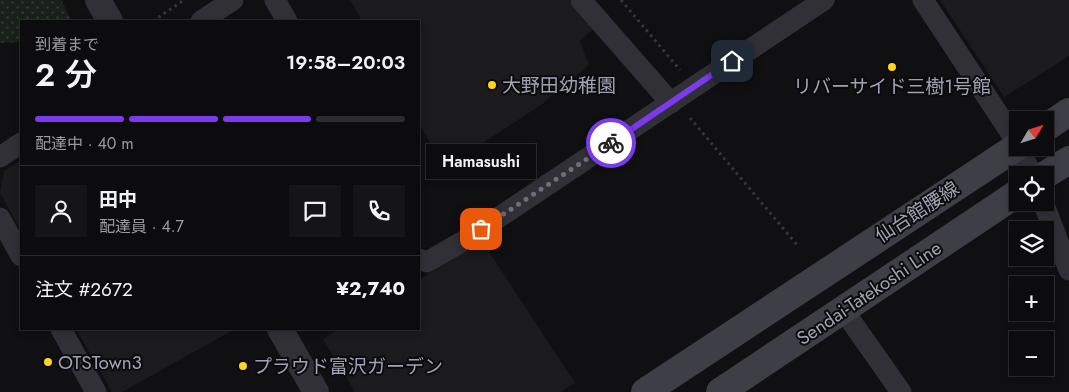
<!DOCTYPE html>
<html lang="ja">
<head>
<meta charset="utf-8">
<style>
  body { margin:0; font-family:Jost,"Noto Sans JP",sans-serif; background:#151416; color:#f1f3f6; height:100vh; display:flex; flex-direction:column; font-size:19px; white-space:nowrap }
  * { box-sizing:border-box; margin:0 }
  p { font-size:16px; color:#9a9b9d }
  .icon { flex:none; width:28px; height:28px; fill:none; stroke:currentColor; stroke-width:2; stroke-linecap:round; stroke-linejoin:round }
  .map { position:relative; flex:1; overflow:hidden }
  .drawer { position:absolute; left:20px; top:20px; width:400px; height:310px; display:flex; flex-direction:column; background:#0c0b0d; border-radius:0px; box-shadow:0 2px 8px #0003,0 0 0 1px #2c2b2e }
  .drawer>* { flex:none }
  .needle { width:32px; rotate:52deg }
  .fabs { position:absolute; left:1009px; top:111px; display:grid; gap:10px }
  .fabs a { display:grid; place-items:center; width:45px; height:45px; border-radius:0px; background:#0c0b0d; box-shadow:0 2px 8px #0003,0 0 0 1px #2c2b2e; font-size:25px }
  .pin { position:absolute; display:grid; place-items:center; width:42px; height:42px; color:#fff; margin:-21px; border-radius:10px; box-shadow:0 2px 8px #0006 }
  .courier { position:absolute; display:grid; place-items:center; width:50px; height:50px; margin:-25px; border:4px solid #7c3aed; border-radius:50%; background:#fff; color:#222; box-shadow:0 1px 6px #0007 }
  .bubble { position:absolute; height:35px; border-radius:0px; background:#0c0b0d; box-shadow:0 2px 8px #0003,0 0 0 1px #2c2b2e; font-size:16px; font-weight:600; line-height:35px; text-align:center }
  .summary em { font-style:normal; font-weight:600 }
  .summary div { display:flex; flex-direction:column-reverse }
  .summary { display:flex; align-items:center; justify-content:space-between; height:85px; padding:0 15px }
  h1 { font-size:32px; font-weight:600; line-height:38px }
  .bar { display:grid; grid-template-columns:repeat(4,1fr); gap:8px 5px; align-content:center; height:60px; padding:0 15px }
  .bar i { height:6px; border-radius:4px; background:#2c2b2e }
  .bar .selected { background:#7c3aed }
  .bar p { grid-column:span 4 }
  .line { display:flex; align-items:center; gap:12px; padding:0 15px; border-top:1px solid #2c2b2e }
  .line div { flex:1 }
  .round { display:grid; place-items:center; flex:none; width:52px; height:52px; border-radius:0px; background:#151416 }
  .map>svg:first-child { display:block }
  .built { fill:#1b1b1e }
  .grass { fill:url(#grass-dots) }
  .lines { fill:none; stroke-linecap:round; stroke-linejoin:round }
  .path { stroke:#36373d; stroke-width:3; stroke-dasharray:2.5 4; stroke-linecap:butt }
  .minor { stroke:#303036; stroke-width:21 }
  .tertiary { stroke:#303036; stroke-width:26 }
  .secondary { stroke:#3e3f46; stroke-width:28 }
  .done { stroke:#6d6f7a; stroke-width:5; stroke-dasharray:0 9 }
  .route { stroke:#7c3aed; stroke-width:6 }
  .poi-dot { fill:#ffd619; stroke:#0b0a0c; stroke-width:2 }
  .labels { text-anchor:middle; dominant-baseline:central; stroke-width:4; stroke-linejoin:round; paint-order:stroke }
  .poi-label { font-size:19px; fill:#9fa2b3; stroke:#0b0a0c; text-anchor:start }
  .street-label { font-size:19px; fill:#9fa2b3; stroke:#0b0a0c }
</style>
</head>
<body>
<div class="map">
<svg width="1069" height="392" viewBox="0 0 1069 392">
  <defs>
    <pattern id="grass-dots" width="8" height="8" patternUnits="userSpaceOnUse" patternTransform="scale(1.25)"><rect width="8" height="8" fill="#1a211b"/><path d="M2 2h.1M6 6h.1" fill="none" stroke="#383e3a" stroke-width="1.8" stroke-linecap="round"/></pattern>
  </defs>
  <rect width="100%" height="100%" fill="#100f11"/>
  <!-- built -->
  <path class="built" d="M 350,0 L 569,0 L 593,29 L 580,41 L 589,65 L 541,105 L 444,168 L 419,123 L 419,21 L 362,21 Z
    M 940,0 L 1069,0 L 1069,56 L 1004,97 Z
    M 21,160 L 21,231 L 0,193 L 4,171 Z
    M 482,241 L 575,383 L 561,392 L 355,392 L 323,339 L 340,329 L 419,329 L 419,280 Z
    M 76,329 L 235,329 L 122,392 L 112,392 Z"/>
  <!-- grass -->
  <path class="grass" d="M 0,0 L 61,0 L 72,21 L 21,21 L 21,42 L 0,43 Z"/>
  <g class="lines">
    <!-- path -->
    <path class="path" d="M 621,0 L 680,70
      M 153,21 L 184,0
      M 690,118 L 798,246"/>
    <!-- minor -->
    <path class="minor" d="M 275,0 L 287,21
      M 581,0 L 671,103
      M 923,0 L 1018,144
      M 201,21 L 233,0
      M 1019,148 L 1032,175
      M 0,157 L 21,143
      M 1043,202 L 1069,270
      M 0,218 L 21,256
      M 419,259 L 427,262 L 465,240 L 824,0
      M 844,311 L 901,392
      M 61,329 L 96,392"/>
    <!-- tertiary -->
    <path class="tertiary" d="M 98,0 L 110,21
      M 280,329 L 316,392"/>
    <!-- secondary -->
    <path class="secondary" d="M 1045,128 L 1069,112
      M 1045,175 L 1069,160
      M 645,392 L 1018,146
      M 720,392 L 1018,193"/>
  </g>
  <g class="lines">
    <!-- done -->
    <path class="done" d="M 481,229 L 611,143"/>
    <!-- route -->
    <path class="route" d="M 611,143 L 732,61"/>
  </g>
  <!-- markers -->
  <g class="poi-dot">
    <circle cx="892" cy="67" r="5"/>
    <circle cx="492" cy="85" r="5"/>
    <circle cx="48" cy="362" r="5"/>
    <circle cx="243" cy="366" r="5"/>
  </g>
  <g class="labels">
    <!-- poi labels -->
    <g class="poi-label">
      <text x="502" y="85">大野田幼稚園</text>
      <text x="892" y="86" text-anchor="middle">リバーサイド三樹1号館</text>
      <text x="58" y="362">OTSTown3</text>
      <text x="253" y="366">プラウド富沢ガーデン</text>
    </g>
    <!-- street labels -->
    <g class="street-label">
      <text transform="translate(917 212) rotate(-33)">仙台館腰線</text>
      <text transform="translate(869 293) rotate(-34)">Sendai-Tatekoshi Line</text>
    </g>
  </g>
</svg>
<div class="fabs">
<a><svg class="needle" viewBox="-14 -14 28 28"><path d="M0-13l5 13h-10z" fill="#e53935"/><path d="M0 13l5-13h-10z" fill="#9a9b9d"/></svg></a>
<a><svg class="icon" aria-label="locate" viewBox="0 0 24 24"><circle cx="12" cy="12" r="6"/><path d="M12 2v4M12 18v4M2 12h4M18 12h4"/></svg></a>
<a><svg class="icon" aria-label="layers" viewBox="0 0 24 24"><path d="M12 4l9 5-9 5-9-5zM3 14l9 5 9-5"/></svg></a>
<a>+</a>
<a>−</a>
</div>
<div class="pin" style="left:481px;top:229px;background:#ea580c"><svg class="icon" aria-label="bag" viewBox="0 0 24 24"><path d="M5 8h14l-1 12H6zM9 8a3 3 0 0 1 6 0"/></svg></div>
<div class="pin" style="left:732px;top:61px;background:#1f2937"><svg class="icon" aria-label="home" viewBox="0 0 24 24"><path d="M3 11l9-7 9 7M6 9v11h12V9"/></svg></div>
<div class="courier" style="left:611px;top:143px"><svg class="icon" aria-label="bike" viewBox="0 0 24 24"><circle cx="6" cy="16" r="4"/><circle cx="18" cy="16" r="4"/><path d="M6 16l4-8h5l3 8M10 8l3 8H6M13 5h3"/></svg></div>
<div class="bubble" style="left:426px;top:144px;width:110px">Hamasushi</div>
<section class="drawer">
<div class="summary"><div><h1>2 分</h1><p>到着まで</p></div><em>19:58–20:03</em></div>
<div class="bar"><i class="selected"></i><i class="selected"></i><i class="selected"></i><i></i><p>配達中 · 40 m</p></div>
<div class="line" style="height:90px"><a class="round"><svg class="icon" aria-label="person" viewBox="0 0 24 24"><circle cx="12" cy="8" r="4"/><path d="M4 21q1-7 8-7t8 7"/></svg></a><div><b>田中</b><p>配達員 · 4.7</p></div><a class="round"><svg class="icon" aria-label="chat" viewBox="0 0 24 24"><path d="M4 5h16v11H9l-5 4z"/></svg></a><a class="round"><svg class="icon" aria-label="phone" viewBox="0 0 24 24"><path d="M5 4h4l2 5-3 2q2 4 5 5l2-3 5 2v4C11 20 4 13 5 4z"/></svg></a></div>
<div class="line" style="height:65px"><div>注文 #2672</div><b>¥2,740</b></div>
</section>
</div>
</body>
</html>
